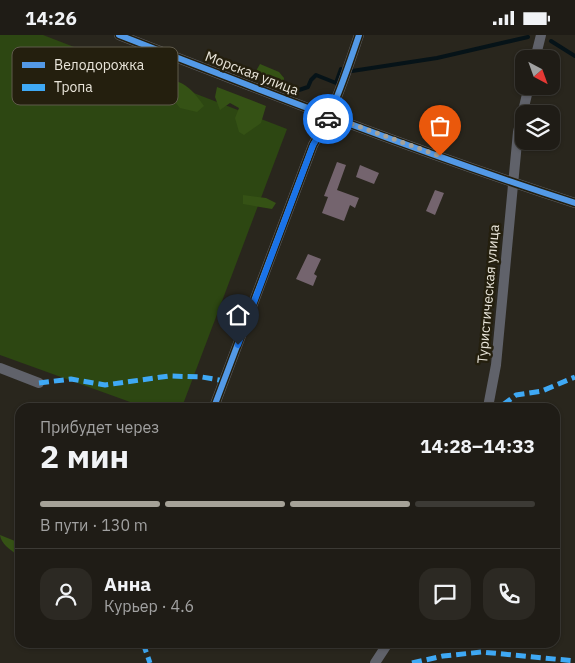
<!DOCTYPE html>
<html lang="ru">
<head>
<meta charset="utf-8">
<style>
  body { margin:0; font-family:"IBM Plex Sans",sans-serif; background:#2c2923; color:#f1f3f6; height:100vh; display:flex; flex-direction:column; font-size:19px; white-space:nowrap }
  * { box-sizing:border-box; margin:0 }
  p { font-size:16px; color:#a1a1a1 }
  .icon { flex:none; width:28px; height:28px; fill:none; stroke:currentColor; stroke-width:2; stroke-linecap:round; stroke-linejoin:round }
  .map { position:relative; flex:1; overflow:hidden }
  .details { position:absolute; left:15px; top:368px; width:545px; height:245px; display:flex; flex-direction:column; background:#1f1c16; border-radius:15px; box-shadow:0 1px 4px #0004,0 0 0 1px #3c3a35 }
  .details>* { flex:none }
  .needle { width:32px; rotate:139deg }
  .tools { position:absolute; left:515px; top:15px; display:grid; gap:10px }
  .tools a { display:grid; place-items:center; width:45px; height:45px; border-radius:10px; background:#1f1c16; box-shadow:0 1px 4px #0004,0 0 0 1px #3c3a35; font-size:25px }
  .pin { position:absolute; display:grid; place-items:center; width:42px; height:42px; color:#fff; margin:-51px -21px; border-radius:50% 50% 50% 0; rotate:-45deg; box-shadow:0 0 5px #0007 }
  .pin .icon { rotate:45deg }
  .courier { position:absolute; display:grid; place-items:center; width:50px; height:50px; margin:-25px; border:4px solid #1a73e8; border-radius:50%; background:#fff; color:#222; box-shadow:0 1px 6px #0007 }
  .overview em { font-style:normal; font-weight:700 }
  .overview div { display:flex; flex-direction:column-reverse }
  .overview { display:flex; align-items:center; justify-content:space-between; height:85px; padding:0 25px }
  h1 { font-size:32px; font-weight:700; line-height:38px }
  .bar { display:grid; grid-template-columns:repeat(4,1fr); gap:8px 5px; align-content:center; height:60px; padding:0 25px }
  .bar i { height:6px; border-radius:4px; background:#3c3a35 }
  .bar .selected { background:#a6a298 }
  .bar p { grid-column:span 4 }
  .line { display:flex; align-items:center; gap:12px; padding:0 25px; border-top:1px solid #3c3a35 }
  .line div { flex:1 }
  .round { display:grid; place-items:center; flex:none; width:52px; height:52px; border-radius:15px; background:#2c2923 }
  .status { display:flex; justify-content:space-between; align-items:center; height:35px; padding:0 25px; background:#1f1c16; direction:ltr }
  .status svg { height:14px; fill:currentColor }
  .map>svg:first-child { display:block }
  .green { fill:#2d4712 }
  .forest { fill:#355215 }
  .lines { fill:none; stroke-linecap:round; stroke-linejoin:round }
  .stream { stroke:#061318; stroke-width:4 }
  .building { fill:#74646e }
  .minor { stroke:#60626a; stroke-width:10 }
  .quiet { stroke:#3fa9f5; stroke-width:5; stroke-dasharray:10 5; stroke-linecap:butt }
  .cycleway-casing { stroke:#241f0e; stroke-width:9 }
  .cycleway { stroke:#5399e6; stroke-width:6 }
  .done { stroke:#a6a298; stroke-width:5; stroke-dasharray:0 9 }
  .route { stroke:#1a73e8; stroke-width:6 }
  .labels { text-anchor:middle; dominant-baseline:central; stroke-width:5; stroke-linejoin:round; paint-order:stroke }
  .street-label { font-size:14px; fill:#e9e5da; stroke:#241f0e }
  .key { fill:#241f0e; stroke:#5f5a4b; stroke-width:1 }
  .key-label { font-size:14px; fill:#e9e5da }
</style>
</head>
<body>
<div class="status"><b>14:26</b><svg viewBox="0 0 49 12"><path d="M0 12V9h3v3zM5 12V6h3v6zM10 12V3h3v9zM15 12V0h3v12zM26 1h20v11H26zM47 4h2v5h-2z"/></svg></div>
<div class="map">
<svg width="575" height="628" viewBox="0 0 575 628">
  <rect width="100%" height="100%" fill="#29261d"/>
  <!-- green -->
  <path class="green" d="M 0,0 L 43,0 L 287,94 L 182,372 L 144,372 L 0,320 Z"/>
  <!-- forest -->
  <path class="forest" d="M 260,29 L 279,37 L 284,43 L 283,52 L 277,53 L 269,50 L 266,45 L 256,36 Z
    M 164,44 C 184,45 193,55 204,71 L 197,77 L 180,73 L 171,62 L 158,51 Z
    M 217,52 L 266,71 L 261,88 L 244,100 L 239,97 L 235,83 L 239,73 L 230,68 L 220,75 L 215,62 Z
    M 243,160 L 266,163 L 276,168 L 272,174 L 243,169 Z
    M 0,500 L 20,508 L 20,541 L 16,539 L 17,520 C 10,514 1,509 0,500 Z"/>
  <g class="lines">
    <!-- stream -->
    <path class="stream" d="M 551,6 L 575,21
      M 352,36 L 437,23 L 528,2
      M 292,53 L 299,55 L 308,52 L 311,45 L 316,40 L 336,48 L 341,34"/>
  </g>
  <!-- building -->
  <path class="building" d="M 337,127 L 346,130 L 337,155 L 359,163 L 355,173 L 350,170 L 344,186 L 322,178 L 328,162 L 324,161 Z
    M 360,130 L 379,138 L 374,149 L 356,142 Z
    M 435,155 L 444,158 L 435,180 L 426,176 Z
    M 308,219 L 321,224 L 314,239 L 317,241 L 313,251 L 296,244 Z"/>
  <g class="lines">
    <!-- minor -->
    <path class="minor" d="M 119,0 C 270,59 421,118 575,168
      M 535,24 L 541,0
      M 0,333 L 39,348
      M 214,372 L 313,110 C 334,76 346,38 359,0
      M 488,372 L 496,330 L 518,97 L 529,51
      M 375,628 L 388,608"/>
    <!-- quiet -->
    <path class="quiet" d="M 39,348 L 71,344 L 105,350 L 169,341 L 202,342 L 225,346
      M 488,372 L 495,372 L 504,369 L 516,360 L 542,356 L 575,342
      M 143,608 L 150,628
      M 412,628 L 443,621 L 482,617 L 575,626"/>
    <!-- cycleway casing -->
    <g class="cycleway-casing">
      <path id="cycleway" d="M 119,0 C 270,59 421,118 575,168
        M 214,372 L 313,110 C 334,76 346,38 359,0"/>
    </g>
    <!-- cycleway -->
    <use href="#cycleway" class="cycleway"/>
  </g>
  <g class="lines">
    <!-- done -->
    <path class="done" d="M 328,84 L 330,81 L 440,121"/>
    <!-- route -->
    <path class="route" d="M 238,310 L 313,110 L 328,84"/>
  </g>
  <g class="labels">
    <!-- street labels -->
    <g class="street-label">
      <text transform="translate(252 38) rotate(21)">Морская улица</text>
      <text transform="translate(488 259) rotate(-85)">Туристическая улица</text>
    </g>
  </g>
  <!-- legend -->
  <rect x="12" y="12" width="166" height="58" rx="8" class="key"/>
  <rect x="22" y="27" width="23" height="6" fill="#5399e6"/>
  <rect x="22" y="49" width="23" height="7" fill="#3fa9f5"/>
  <g class="key-label">
    <text x="54" y="35">Велодорожка</text>
    <text x="54" y="57">Тропа</text>
  </g>
</svg>
<div class="tools">
<a><svg class="needle" viewBox="-14 -14 28 28"><path d="M0-13l5 13h-10z" fill="#e53935"/><path d="M0 13l5-13h-10z" fill="#a1a1a1"/></svg></a>
<a><svg class="icon" aria-label="layers" viewBox="0 0 24 24"><path d="M12 4l9 5-9 5-9-5zM3 14l9 5 9-5"/></svg></a>
</div>
<div class="pin" style="left:440px;top:121px;background:#ea580c"><svg class="icon" aria-label="bag" viewBox="0 0 24 24"><path d="M5 8h14l-1 12H6zM9 8a3 3 0 0 1 6 0"/></svg></div>
<div class="pin" style="left:238px;top:310px;background:#1f2937"><svg class="icon" aria-label="home" viewBox="0 0 24 24"><path d="M3 11l9-7 9 7M6 9v11h12V9"/></svg></div>
<div class="courier" style="left:328px;top:84px"><svg class="icon" aria-label="car" viewBox="0 0 24 24"><path d="M5 17H2v-5l4-1 3-4h7l3 4 3 1v5h-3M9 17h6M6 11h13"/><circle cx="7" cy="17" r="2"/><circle cx="17" cy="17" r="2"/></svg></div>
<section class="details">
<div class="overview"><div><h1>2 мин</h1><p>Прибудет через</p></div><em>14:28–14:33</em></div>
<div class="bar"><i class="selected"></i><i class="selected"></i><i class="selected"></i><i></i><p>В пути · 130 m</p></div>
<div class="line" style="height:90px"><a class="round"><svg class="icon" aria-label="person" viewBox="0 0 24 24"><circle cx="12" cy="8" r="4"/><path d="M4 21q1-7 8-7t8 7"/></svg></a><div><b>Анна</b><p>Курьер · 4.6</p></div><a class="round"><svg class="icon" aria-label="chat" viewBox="0 0 24 24"><path d="M4 5h16v11H9l-5 4z"/></svg></a><a class="round"><svg class="icon" aria-label="phone" viewBox="0 0 24 24"><path d="M5 4h4l2 5-3 2q2 4 5 5l2-3 5 2v4C11 20 4 13 5 4z"/></svg></a></div>
</section>
</div>
</body>
</html>
